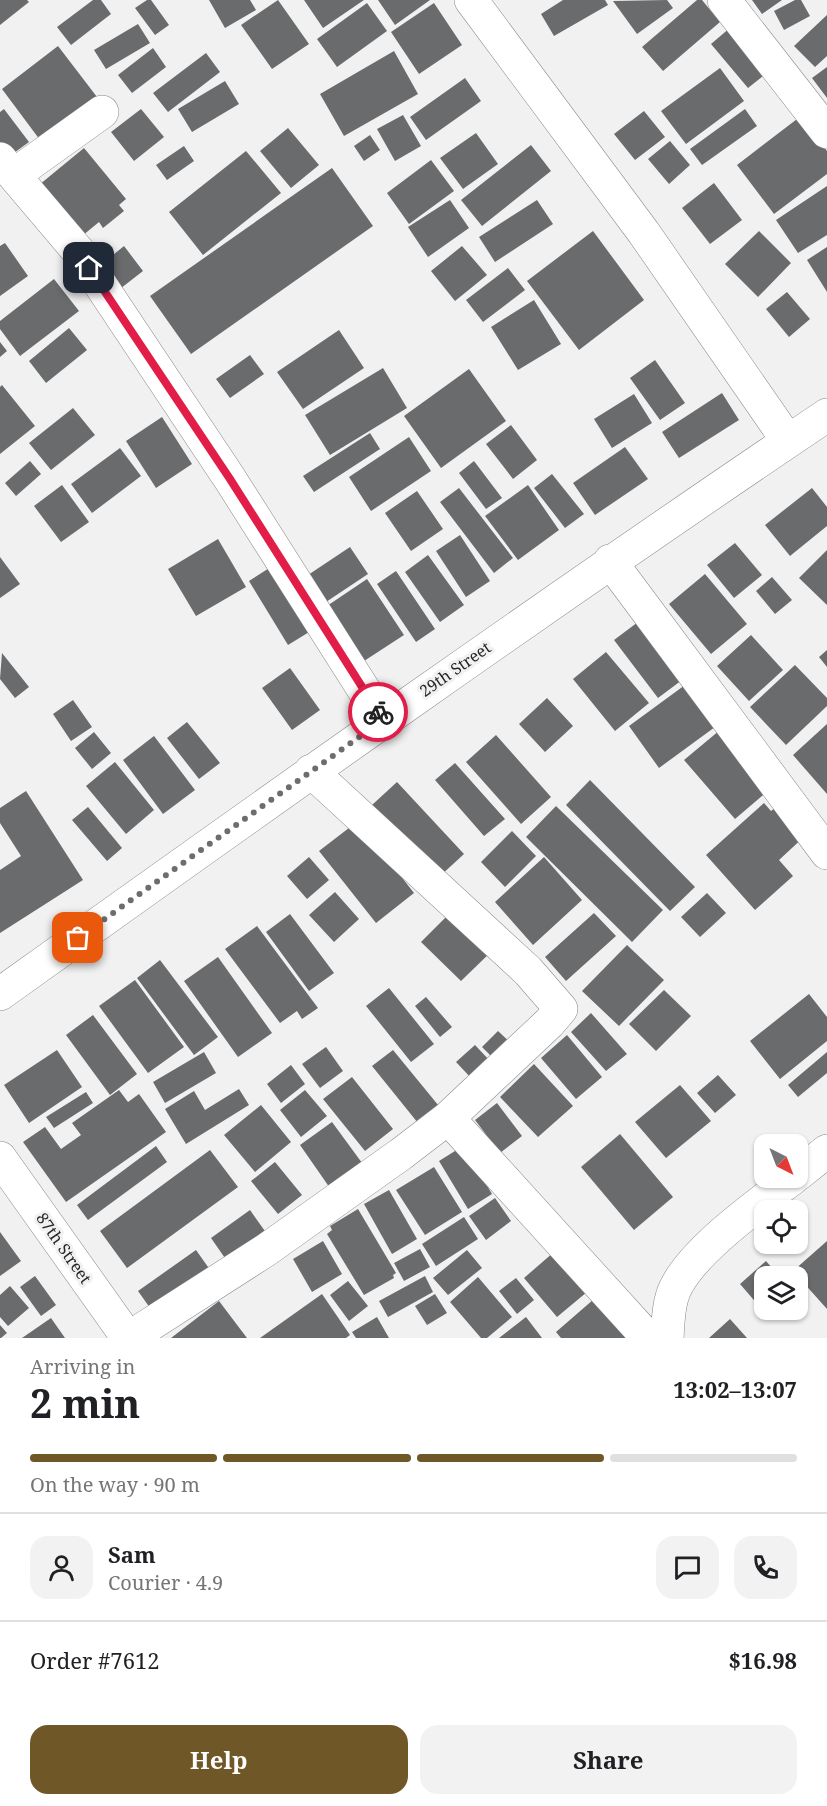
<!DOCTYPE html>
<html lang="en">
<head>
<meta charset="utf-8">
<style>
  body { margin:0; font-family:"Noto Serif",serif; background:#f2f2f2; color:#202124; height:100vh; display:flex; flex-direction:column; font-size:22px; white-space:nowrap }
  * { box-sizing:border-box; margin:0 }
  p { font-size:20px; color:#757577 }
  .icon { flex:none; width:33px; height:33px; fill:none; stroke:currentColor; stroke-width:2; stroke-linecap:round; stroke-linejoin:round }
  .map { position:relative; height:1338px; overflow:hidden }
  .side { display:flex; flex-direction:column; background:#fff; flex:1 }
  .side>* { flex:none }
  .needle { width:39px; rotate:138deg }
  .controls { position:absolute; left:754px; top:1134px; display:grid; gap:12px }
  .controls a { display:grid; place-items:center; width:54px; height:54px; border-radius:12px; background:#fff; box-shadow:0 2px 4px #0004; font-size:30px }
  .pin { position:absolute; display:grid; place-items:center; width:51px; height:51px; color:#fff; margin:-26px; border-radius:12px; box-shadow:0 3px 9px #0006 }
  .courier { position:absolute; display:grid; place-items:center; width:60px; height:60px; margin:-30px; border:4px solid #e11d48; border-radius:50%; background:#fff; color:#222; box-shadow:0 2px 8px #0007 }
  .overview em { font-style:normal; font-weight:700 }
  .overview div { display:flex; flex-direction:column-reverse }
  .overview { display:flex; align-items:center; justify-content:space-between; height:102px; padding:0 30px }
  h1 { font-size:39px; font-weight:700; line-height:45px }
  .bar { display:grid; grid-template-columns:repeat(4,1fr); gap:9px 6px; align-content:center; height:72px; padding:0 30px }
  .bar i { height:8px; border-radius:4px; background:#e0e0e0 }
  .bar .active { background:#705728 }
  .bar p { grid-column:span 4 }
  .line { display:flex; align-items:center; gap:15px; padding:0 30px; border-top:2px solid #e0e0e0 }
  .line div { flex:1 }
  .round { display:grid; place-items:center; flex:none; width:63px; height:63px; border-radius:18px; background:#f2f2f2 }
  .primary-button { display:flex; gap:12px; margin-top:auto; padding:12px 30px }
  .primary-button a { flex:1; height:69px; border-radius:18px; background:#705728; color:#fff; font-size:24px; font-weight:700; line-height:69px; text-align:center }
  .primary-button a+a { background:#f2f2f2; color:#202124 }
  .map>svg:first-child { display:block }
  .building { fill:#6a6b6c }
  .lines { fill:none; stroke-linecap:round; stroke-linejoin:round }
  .minor-casing { stroke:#89898a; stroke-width:34 }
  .minor { stroke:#fff; stroke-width:33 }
  .done { stroke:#6d6d6e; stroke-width:6; stroke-dasharray:0 10.8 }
  .route { stroke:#e11d48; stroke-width:8 }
  .labels { text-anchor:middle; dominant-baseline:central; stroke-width:6; stroke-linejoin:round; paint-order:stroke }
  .street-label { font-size:16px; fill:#262627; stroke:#f1f1f2 }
</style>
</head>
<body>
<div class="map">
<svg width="827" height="1338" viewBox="0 0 827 1338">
  <rect width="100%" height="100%" fill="#f1f1f2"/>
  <!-- building -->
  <path class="building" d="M 0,0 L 27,0 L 29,2 L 0,25 Z
    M 93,0 L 101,0 L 111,14 L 71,45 L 57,27 Z
    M 147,0 L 151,0 L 169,25 L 155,35 L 135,8 Z
    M 209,0 L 250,0 L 256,10 L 225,28 Z
    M 278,0 L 309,44 L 272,69 L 241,25 Z
    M 304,0 L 364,0 L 323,28 Z
    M 378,0 L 430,0 L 395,25 Z
    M 563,0 L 605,0 L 608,5 L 554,36 L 541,14 Z
    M 667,0 L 673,8 L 637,34 L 613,1 Z
    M 697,0 L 702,0 L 720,22 L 663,71 L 642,47 Z
    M 752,0 L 782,0 L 762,14 Z
    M 795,0 L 801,0 L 810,16 L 784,30 L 774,11 Z
    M 367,3 L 387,31 L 337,67 L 317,39 Z
    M 434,3 L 462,45 L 419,74 L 391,32 Z
    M 827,15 L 827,56 L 815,67 L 794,46 Z
    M 138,24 L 150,43 L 106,69 L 94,50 Z
    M 731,27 L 768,72 L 748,88 L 711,44 Z
    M 58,46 L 97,97 L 40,140 L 2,89 Z
    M 153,48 L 166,67 L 132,93 L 118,75 Z
    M 394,51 L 418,94 L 344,136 L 320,94 Z
    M 206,53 L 220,72 L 168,112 L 153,93 Z
    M 827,67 L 827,98 L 812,78 Z
    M 720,68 L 744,101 L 686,144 L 661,111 Z
    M 465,78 L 481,101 L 426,140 L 410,117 Z
    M 225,81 L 239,104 L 192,132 L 178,109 Z
    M 4,109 L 29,142 L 7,158 L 0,149 L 0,112 Z
    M 141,109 L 164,137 L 134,161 L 111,132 Z
    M 745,109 L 757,126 L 702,165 L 690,149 Z
    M 644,111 L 665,137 L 635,160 L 614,134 Z
    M 403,115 L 421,146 L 395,161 L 377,129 Z
    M 801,116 L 827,151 L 827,174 L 774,214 L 737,165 Z
    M 288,128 L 319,165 L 291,188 L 260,151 Z
    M 476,133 L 498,164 L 463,189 L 440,158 Z
    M 370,135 L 380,150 L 364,161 L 354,146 Z
    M 670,141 L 690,165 L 669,184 L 648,159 Z
    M 531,145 L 551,171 L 482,226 L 461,200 Z
    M 184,146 L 194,161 L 167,180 L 156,165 Z
    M 84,148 L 126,199 L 119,205 L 124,211 L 103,228 L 99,222 L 82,236 L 39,185 Z
    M 246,151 L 281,193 L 203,255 L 169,212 Z
    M 431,160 L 454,191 L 409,224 L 387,193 Z
    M 332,168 L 373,226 L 191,354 L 150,296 Z
    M 714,183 L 742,220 L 710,244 L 682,208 Z
    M 827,186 L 827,235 L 798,253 L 776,220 Z
    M 450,200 L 469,228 L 428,257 L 408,227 Z
    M 537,200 L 553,224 L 495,262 L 479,237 Z
    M 593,231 L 644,300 L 579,350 L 527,281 Z
    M 759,231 L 791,263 L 758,297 L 725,264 Z
    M 5,243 L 28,276 L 0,296 L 0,246 Z
    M 124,246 L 143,271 L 116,292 L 97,268 Z
    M 462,246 L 487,275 L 455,301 L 431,271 Z
    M 827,247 L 827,292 L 807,260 Z
    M 508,268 L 525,290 L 483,322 L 466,300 Z
    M 54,279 L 79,311 L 20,356 L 0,329 L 0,321 Z
    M 787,292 L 810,319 L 789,337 L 766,309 Z
    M 534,300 L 561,344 L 518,370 L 491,327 Z
    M 69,328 L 87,350 L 46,383 L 29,361 Z
    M 339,330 L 364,368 L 303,409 L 277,372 Z
    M 0,342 L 7,351 L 0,357 Z
    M 250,355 L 264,374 L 230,398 L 216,379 Z
    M 655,360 L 685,403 L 660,420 L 630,378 Z
    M 383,368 L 407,408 L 330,455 L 305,415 Z
    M 469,369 L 506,421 L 441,468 L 404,416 Z
    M 2,385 L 35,426 L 0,454 L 0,387 Z
    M 722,393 L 739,420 L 679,458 L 662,432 Z
    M 634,394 L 652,423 L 612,448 L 594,419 Z
    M 73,408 L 95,435 L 51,470 L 29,443 Z
    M 162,417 L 192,464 L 156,488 L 126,441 Z
    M 511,425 L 537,460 L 513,479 L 486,444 Z
    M 370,433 L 380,449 L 314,492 L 303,476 Z
    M 409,437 L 431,471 L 371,511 L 349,477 Z
    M 625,447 L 648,479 L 595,515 L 573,483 Z
    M 120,448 L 141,476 L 92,513 L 71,484 Z
    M 30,461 L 41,474 L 16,496 L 5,483 Z
    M 474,461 L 502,498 L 486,509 L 459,473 Z
    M 552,474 L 584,514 L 565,528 L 534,488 Z
    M 62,485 L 89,522 L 61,542 L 34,506 Z
    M 528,485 L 559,530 L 518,560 L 485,516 Z
    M 459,488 L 513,558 L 494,573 L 440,502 Z
    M 812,488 L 827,507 L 827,526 L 790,556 L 765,525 Z
    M 417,491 L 443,529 L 411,551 L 385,513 Z
    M 460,535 L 490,581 L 466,597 L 436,551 Z
    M 218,539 L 246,587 L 196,616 L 168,569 Z
    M 735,543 L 762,575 L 734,598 L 707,565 Z
    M 350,547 L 368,574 L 317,608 L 299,581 Z
    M 827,550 L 827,605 L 799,578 Z
    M 428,555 L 464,605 L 440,622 L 405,572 Z
    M 0,557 L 20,584 L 0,598 Z
    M 274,565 L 314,629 L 288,645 L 249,581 Z
    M 396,571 L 435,629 L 416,642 L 377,584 Z
    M 705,574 L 747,624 L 711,654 L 669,604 Z
    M 772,577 L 792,600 L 775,614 L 756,591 Z
    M 367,579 L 404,635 L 361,663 L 324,608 Z
    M 642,619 L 686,677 L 658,698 L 614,640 Z
    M 751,635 L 783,670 L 749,701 L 717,666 Z
    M 827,650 L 827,667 L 819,657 Z
    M 606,652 L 649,703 L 615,731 L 573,679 Z
    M 2,653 L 29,687 L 15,698 L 0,679 Z
    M 795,665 L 827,698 L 827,706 L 786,745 L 750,707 Z
    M 290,668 L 320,710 L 292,730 L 262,688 Z
    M 685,685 L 715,727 L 659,768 L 629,726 Z
    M 547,698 L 573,726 L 545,752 L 519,724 Z
    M 73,700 L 92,727 L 71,741 L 53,714 Z
    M 187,722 L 220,763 L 199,779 L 167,738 Z
    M 827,724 L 827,794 L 793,755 Z
    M 720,730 L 770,789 L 735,819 L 684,760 Z
    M 94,732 L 111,753 L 92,769 L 75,748 Z
    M 496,735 L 551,797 L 521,824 L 466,762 Z
    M 154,736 L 195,790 L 163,814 L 123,760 Z
    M 115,762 L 154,810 L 126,834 L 86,786 Z
    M 455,763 L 505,819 L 484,836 L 435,780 Z
    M 590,780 L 695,887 L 670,911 L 566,805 Z
    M 397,782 L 464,854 L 439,877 L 372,805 Z
    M 26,791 L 83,880 L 0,933 L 0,870 L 21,856 L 0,823 L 0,808 Z
    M 764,803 L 771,811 L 779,805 L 806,835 L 779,860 L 793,876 L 755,910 L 706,855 Z
    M 556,806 L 663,910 L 632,942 L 526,837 Z
    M 88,807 L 122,848 L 107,861 L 72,820 Z
    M 358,821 L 414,893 L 376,923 L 319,851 Z
    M 512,831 L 536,856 L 505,887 L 481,862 Z
    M 309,857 L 329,880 L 307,899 L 287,876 Z
    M 544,857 L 582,900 L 533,945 L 495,902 Z
    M 335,892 L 359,919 L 334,942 L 309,915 Z
    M 707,893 L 726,913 L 700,937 L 681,917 Z
    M 454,909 L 494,949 L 461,981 L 421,942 Z
    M 594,913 L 616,936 L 566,981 L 545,957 Z
    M 290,914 L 334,973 L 309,991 L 266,932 Z
    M 257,926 L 318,1008 L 302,1019 L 297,1011 L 280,1023 L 225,949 Z
    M 627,945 L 664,980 L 619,1026 L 582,991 Z
    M 218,957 L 272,1033 L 238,1057 L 184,981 Z
    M 160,960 L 218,1037 L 194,1055 L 137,978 Z
    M 135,980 L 184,1047 L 148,1073 L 99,1006 Z
    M 389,988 L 434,1044 L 411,1062 L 366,1006 Z
    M 664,990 L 691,1016 L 656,1051 L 629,1024 Z
    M 809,994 L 827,1017 L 827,1041 L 780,1079 L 750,1041 Z
    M 426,997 L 452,1027 L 440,1037 L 415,1006 Z
    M 591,1013 L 627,1054 L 606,1071 L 571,1032 Z
    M 93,1015 L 137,1074 L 110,1095 L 66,1035 Z
    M 498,1031 L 516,1048 L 500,1065 L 482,1047 Z
    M 567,1035 L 602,1077 L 576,1099 L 541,1058 Z
    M 475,1045 L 491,1062 L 472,1079 L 456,1062 Z
    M 326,1047 L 343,1071 L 320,1088 L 302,1064 Z
    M 57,1050 L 82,1087 L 29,1123 L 4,1085 Z
    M 393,1050 L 443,1111 L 422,1128 L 372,1066 Z
    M 204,1052 L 216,1073 L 165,1103 L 153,1082 Z
    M 827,1052 L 827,1073 L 798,1097 L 788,1085 Z
    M 534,1064 L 573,1106 L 538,1137 L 500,1097 Z
    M 291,1065 L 305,1084 L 281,1103 L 267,1084 Z
    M 718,1075 L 736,1095 L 715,1113 L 697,1093 Z
    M 352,1077 L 393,1129 L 365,1151 L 323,1099 Z
    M 680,1085 L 711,1121 L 666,1158 L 635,1122 Z
    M 239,1089 L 249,1105 L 186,1144 L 165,1109 L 194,1091 L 205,1110 Z
    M 119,1090 L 128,1102 L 139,1094 L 166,1132 L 66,1202 L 23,1142 L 45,1127 L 61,1149 L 81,1135 L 72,1123 Z
    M 305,1090 L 327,1116 L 301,1137 L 280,1110 Z
    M 86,1092 L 93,1103 L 54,1128 L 46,1117 Z
    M 497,1103 L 522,1136 L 500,1153 L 475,1120 Z
    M 261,1105 L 291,1142 L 255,1172 L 224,1135 Z
    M 332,1122 L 365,1167 L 332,1191 L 300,1145 Z
    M 620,1134 L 673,1197 L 634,1230 L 581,1167 Z
    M 156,1146 L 167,1162 L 88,1220 L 77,1205 Z
    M 463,1146 L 492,1194 L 468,1209 L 439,1161 Z
    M 210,1150 L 238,1187 L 127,1268 L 100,1231 Z
    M 275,1162 L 302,1195 L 278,1214 L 251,1181 Z
    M 434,1167 L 462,1212 L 425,1235 L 396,1190 Z
    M 389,1190 L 417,1239 L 392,1254 L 364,1204 Z
    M 495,1198 L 511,1221 L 486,1240 L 469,1216 Z
    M 358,1209 L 396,1273 L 393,1275 L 394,1278 L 364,1295 L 327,1234 L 332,1230 L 330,1226 Z
    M 250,1210 L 267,1234 L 227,1261 L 211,1238 Z
    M 464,1217 L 478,1239 L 436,1266 L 422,1244 Z
    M 0,1232 L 21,1261 L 0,1276 Z
    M 323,1241 L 342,1274 L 312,1292 L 293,1259 Z
    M 827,1241 L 827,1309 L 793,1271 Z
    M 420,1249 L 430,1267 L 404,1281 L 394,1263 Z
    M 196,1250 L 213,1274 L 155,1315 L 138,1291 Z
    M 467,1250 L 482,1268 L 448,1295 L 433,1278 Z
    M 554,1252 L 587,1292 L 557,1317 L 524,1278 Z
    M 766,1261 L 779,1276 L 765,1276 L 765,1310 L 784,1310 L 771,1320 L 740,1284 Z
    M 35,1276 L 56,1305 L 41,1316 L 20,1287 Z
    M 425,1276 L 433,1292 L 388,1317 L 379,1301 Z
    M 478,1277 L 512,1317 L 487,1338 L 481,1338 L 450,1302 Z
    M 516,1278 L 534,1300 L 517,1314 L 499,1291 Z
    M 348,1281 L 368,1306 L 349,1321 L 330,1295 Z
    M 10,1286 L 29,1308 L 8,1326 L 0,1317 L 0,1295 Z
    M 322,1294 L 350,1335 L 346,1338 L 260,1338 Z
    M 435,1294 L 447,1313 L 427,1325 L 415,1306 Z
    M 594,1299 L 628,1338 L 561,1338 L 556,1332 Z
    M 219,1301 L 247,1338 L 171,1338 Z
    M 377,1317 L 389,1338 L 356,1338 L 352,1332 Z
    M 526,1317 L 542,1338 L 499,1338 Z
    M 51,1318 L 65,1338 L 22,1338 Z
    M 730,1319 L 747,1338 L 709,1338 Z
    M 0,1325 L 7,1333 L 1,1338 L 0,1338 Z"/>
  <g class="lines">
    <!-- minor casing -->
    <g class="minor-casing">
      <path id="minor" d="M 471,0 L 644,233 L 788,441
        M 724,0 L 827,132
        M 0,159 L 78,251 L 230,479 L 383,720
        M 14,175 L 102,112
        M 610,561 L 827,853
        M 0,994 C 274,798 548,603 827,415
        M 448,1118 L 648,1338
        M 0,1158 L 128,1338
        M 798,1174 L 827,1151
        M 129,1338 L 266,1250 L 401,1154 L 448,1118 L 549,1023 L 561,1009 L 528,971 L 311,771
        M 667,1338 C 668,1325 668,1310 672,1297 C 683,1257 760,1203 793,1178"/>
    </g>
    <!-- minor -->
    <use href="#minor" class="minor"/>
  </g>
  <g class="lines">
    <!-- done -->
    <path class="done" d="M 78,938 L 383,720 L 378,712"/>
    <!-- route -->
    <path class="route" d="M 89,268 L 230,479 L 378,712"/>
  </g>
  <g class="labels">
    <!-- street labels -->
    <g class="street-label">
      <text transform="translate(455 669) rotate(-35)">29th Street</text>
      <text transform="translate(64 1248) rotate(55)">87th Street</text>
    </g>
  </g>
</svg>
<div class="controls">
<a><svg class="needle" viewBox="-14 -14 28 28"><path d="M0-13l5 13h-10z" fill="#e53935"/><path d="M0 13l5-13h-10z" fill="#757577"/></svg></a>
<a><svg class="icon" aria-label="locate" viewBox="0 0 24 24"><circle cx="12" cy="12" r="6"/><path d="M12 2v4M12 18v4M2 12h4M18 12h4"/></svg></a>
<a><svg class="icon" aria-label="layers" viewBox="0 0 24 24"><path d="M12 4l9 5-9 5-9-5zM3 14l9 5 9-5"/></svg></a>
</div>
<div class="pin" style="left:78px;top:938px;background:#ea580c"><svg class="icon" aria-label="bag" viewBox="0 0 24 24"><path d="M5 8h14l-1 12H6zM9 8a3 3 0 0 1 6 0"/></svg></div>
<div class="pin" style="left:89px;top:268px;background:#1f2937"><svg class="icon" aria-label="home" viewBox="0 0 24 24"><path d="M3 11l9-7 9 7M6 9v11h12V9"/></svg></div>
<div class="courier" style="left:378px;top:712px"><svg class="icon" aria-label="bike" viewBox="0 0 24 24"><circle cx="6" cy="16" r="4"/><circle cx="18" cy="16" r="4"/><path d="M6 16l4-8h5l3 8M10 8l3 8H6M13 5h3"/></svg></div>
</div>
<section class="side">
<div class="overview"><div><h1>2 min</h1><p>Arriving in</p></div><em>13:02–13:07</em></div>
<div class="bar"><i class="active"></i><i class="active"></i><i class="active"></i><i></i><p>On the way · 90 m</p></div>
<div class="line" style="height:108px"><a class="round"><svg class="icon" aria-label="person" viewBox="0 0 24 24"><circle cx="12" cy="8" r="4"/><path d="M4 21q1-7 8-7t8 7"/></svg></a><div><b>Sam</b><p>Courier · 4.9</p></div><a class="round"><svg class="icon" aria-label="chat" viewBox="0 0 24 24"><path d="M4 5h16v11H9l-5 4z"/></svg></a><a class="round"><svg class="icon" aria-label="phone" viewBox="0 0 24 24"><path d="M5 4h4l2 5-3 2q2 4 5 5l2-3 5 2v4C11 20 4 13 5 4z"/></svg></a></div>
<div class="line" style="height:78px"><div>Order #7612</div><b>$16.98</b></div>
<div class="primary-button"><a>Help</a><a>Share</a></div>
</section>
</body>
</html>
